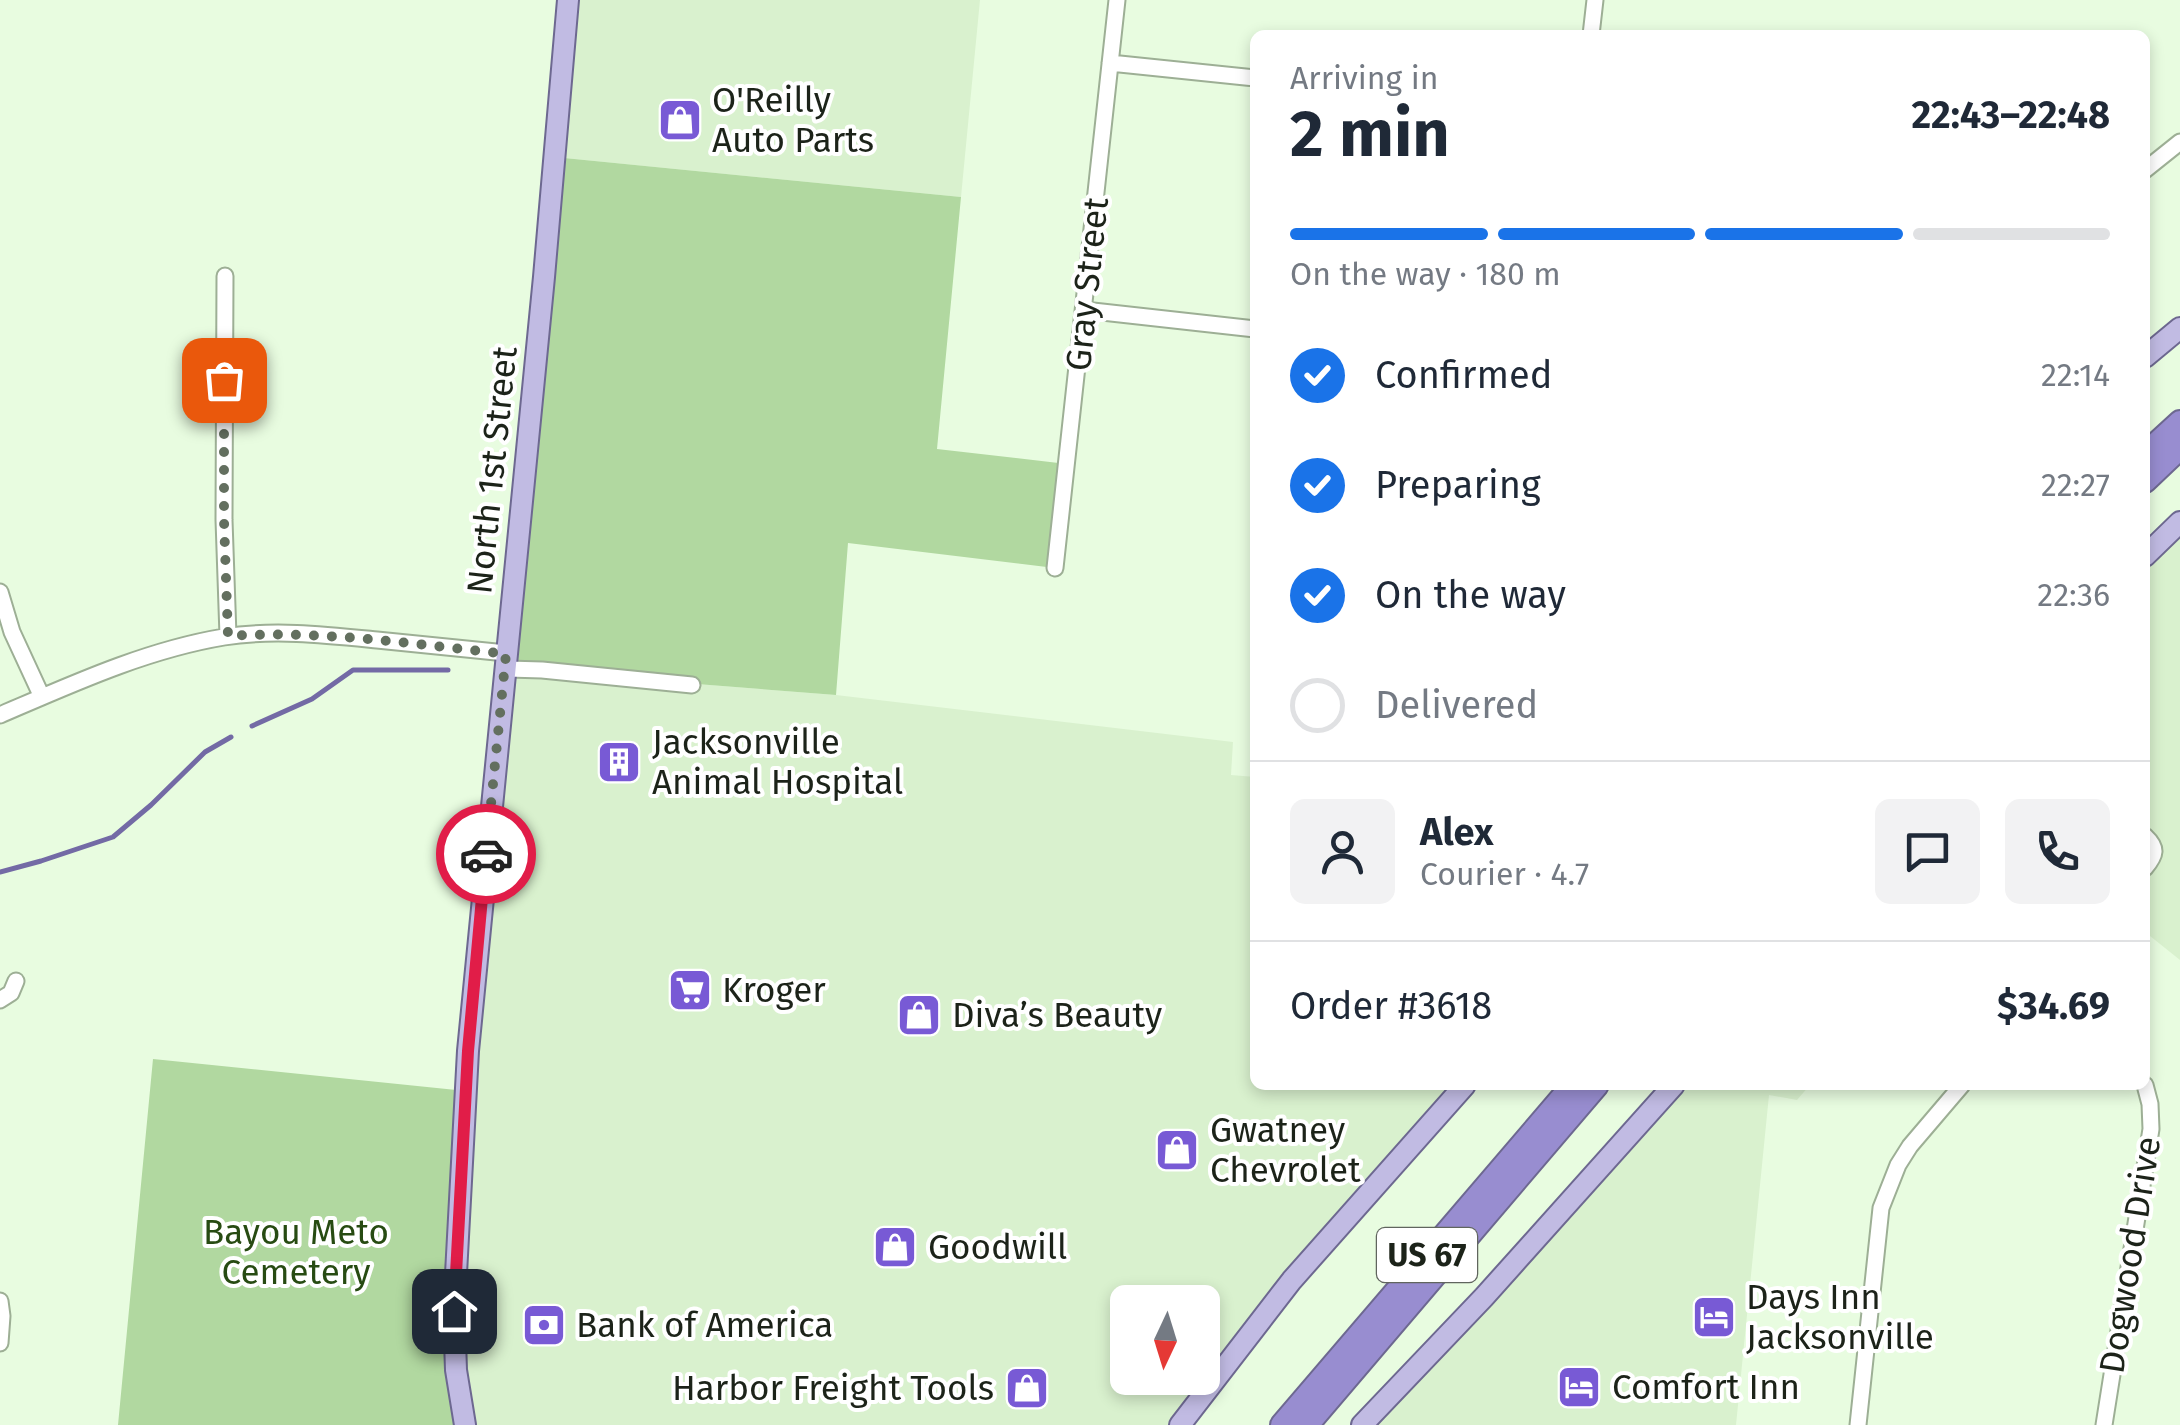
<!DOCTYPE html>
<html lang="en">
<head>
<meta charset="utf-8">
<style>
  body { margin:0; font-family:"Fira Sans",sans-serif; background:#f2f2f3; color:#1f2937; height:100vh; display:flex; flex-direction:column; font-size:38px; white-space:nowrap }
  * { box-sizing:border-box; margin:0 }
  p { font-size:32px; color:#747a83 }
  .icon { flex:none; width:55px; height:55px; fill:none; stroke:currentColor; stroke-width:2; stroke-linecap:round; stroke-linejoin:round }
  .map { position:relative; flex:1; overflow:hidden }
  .side { position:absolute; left:1250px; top:30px; width:900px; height:1060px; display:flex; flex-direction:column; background:#fff; border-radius:15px; box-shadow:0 5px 15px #0003 }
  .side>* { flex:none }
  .needle { width:65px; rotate:184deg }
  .tools { position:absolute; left:1110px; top:1285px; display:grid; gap:20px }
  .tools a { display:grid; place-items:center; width:110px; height:110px; border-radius:15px; background:#fff; box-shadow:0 5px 15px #0003; font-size:50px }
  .pin { position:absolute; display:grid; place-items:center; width:85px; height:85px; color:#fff; margin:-42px; border-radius:20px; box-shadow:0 5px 15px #0006 }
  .courier { position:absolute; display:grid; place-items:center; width:100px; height:100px; margin:-50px; border:8px solid #e11d48; border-radius:50%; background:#fff; color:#222; box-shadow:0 2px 12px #0007 }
  .head em { font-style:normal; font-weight:700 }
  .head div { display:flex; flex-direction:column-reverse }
  .head { display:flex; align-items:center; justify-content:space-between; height:170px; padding:0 40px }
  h1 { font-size:65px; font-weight:700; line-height:75px }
  .bar { display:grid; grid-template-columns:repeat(4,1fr); gap:15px 10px; align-content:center; height:120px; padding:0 40px }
  .bar i { height:12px; border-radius:8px; background:#e0e1e3 }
  .bar .selected { background:#1a73e8 }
  .bar p { grid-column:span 4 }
  .line { display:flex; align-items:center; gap:25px; padding:0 40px; border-top:2px solid #e0e1e3 }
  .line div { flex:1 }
  .round { display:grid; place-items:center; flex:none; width:105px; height:105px; border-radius:15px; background:#f2f2f3 }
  ol { padding:0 40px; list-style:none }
  li { display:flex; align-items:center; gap:30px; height:110px }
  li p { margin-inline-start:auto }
  li .icon { padding:10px; border-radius:50%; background:#1a73e8; color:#fff; stroke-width:4 }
  li:last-child { color:#747a83 }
  li i { width:55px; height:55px; border:5px solid #e0e1e3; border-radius:50% }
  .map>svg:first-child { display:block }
  .built { fill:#d9f1ce; fill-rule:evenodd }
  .green { fill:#b1d8a0 }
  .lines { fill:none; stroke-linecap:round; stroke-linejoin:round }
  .stream { stroke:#736aa5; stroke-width:5 }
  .minor-casing { stroke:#9daf95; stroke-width:19 }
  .major-casing { stroke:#6d6890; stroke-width:24 }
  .highway-casing { stroke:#6d6890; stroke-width:26 }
  .minor { stroke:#fff; stroke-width:15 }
  .major { stroke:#c1bbe3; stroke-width:20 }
  .highway { stroke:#988dd0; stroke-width:22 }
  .done { stroke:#636f5f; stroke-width:10; stroke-dasharray:0 18 }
  .route { stroke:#e11d48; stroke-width:12 }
  .labels { text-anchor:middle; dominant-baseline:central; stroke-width:8; stroke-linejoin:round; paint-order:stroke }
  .shield { fill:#fff; stroke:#60655e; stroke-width:2.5 }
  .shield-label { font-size:32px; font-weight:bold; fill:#1c2319 }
  .poi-label { font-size:35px; fill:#1c2319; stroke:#fff; text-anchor:start }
  .street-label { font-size:35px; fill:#1c2319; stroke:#fff }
  .park-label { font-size:35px; fill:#274b12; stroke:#fff }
</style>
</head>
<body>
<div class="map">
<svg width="2180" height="1425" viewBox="0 0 2180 1425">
  <rect width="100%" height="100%" fill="#e8fce0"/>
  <!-- built -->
  <path class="built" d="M 568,0 L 980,0 L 961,197 L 554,157 Z
    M 2180,522 L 2180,960 L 2145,932 L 2145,868 L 2150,863 L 2145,836 L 2145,556 Z
    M 505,669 L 836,695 L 1233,742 L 1231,775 L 1255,777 L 1255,1085 L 1465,1085 L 1180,1425 L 465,1425 L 454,1327 ZM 1128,1302 L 1202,1302 L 1202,1378 L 1128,1378 Z
    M 1674,1085 L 1810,1085 L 1797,1100 L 1769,1095 L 1736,1425 L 1362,1425 Z"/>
  <!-- green -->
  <path class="green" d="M 554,157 L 961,197 L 937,449 L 1067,464 L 1055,568 L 848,543 L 836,695 L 505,669 Z
    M 153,1059 L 466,1091 L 454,1311 L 465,1425 L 118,1425 Z"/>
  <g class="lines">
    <!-- stream -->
    <path class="stream" d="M 252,726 L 312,699 L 353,670 L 448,670
      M 0,872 L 41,861 L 113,837 L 151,805 L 205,752 L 231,737"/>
    <!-- minor casing -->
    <g class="minor-casing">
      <path id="minor" d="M 1591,35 L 1595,0
        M 1110,63 L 1255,78
        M 2145,170 L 2180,142
        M 225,276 L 224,520 L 228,636
        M 1084,310 L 1255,329
        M 1055,568 L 1117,0
        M 0,592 L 12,632 L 42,697
        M 505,669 L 542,670 L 692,685
        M 0,715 C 72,684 146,650 224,637 C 274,629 327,635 377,640 C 420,644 463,649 506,653
        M 2145,836 C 2158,848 2156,855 2145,868
        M 0,1000 L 11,993 L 16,981
        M 0,1301 L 2,1316 L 0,1343
        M 1858,1425 L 1881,1208 L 1898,1165 L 1910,1146 L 1962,1085
        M 2104,1425 L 2151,1129 L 2150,1104 L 2145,1085"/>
    </g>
    <!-- major casing -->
    <g class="major-casing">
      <path id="major" d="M 2145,357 L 2180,328
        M 2145,556 L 2180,522
        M 465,1425 L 456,1370 L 454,1311 L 468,1051 L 544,277 L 568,0
        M 1180,1425 L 1292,1280 L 1465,1085
        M 1362,1425 L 1484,1297 L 1674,1085"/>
    </g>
    <!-- highway casing -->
    <g class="highway-casing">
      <path id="highway" d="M 2145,454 L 2180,422
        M 2145,481 L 2180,448
        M 1282,1425 L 1573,1085
        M 1307,1425 L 1597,1085"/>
    </g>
    <!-- minor -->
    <use href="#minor" class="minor"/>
    <!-- major -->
    <use href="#major" class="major"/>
    <!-- highway -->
    <use href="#highway" class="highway"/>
  </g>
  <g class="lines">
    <!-- done -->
    <path class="done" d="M 224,380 L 224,520 L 228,636 C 321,630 414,644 506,654 L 486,854"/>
    <!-- route -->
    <path class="route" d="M 454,1311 L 468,1051 L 486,854"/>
  </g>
  <!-- icons -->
  <defs>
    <g id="shop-square" transform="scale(2.25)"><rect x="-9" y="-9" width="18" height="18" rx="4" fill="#785ad5" stroke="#fff"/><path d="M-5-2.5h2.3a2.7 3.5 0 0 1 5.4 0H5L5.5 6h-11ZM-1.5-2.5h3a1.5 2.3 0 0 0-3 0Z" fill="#fff"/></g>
    <g id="building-square" transform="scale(2.25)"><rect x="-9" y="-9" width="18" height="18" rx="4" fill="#785ad5" stroke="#fff"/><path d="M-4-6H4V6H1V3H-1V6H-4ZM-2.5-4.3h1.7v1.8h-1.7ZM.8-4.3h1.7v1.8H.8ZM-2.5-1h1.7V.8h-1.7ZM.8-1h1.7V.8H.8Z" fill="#fff"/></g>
    <g id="supermarket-square" transform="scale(2.25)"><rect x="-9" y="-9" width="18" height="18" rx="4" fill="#785ad5" stroke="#fff"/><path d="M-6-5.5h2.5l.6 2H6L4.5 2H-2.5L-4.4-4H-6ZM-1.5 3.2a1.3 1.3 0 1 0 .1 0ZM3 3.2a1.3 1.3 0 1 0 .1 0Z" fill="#fff"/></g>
    <g id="hotel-square" transform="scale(2.25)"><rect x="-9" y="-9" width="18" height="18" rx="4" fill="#785ad5" stroke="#fff"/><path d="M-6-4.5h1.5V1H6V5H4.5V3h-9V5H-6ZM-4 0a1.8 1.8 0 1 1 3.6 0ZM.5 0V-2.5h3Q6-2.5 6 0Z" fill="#fff"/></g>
    <g id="bank-square" transform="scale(2.25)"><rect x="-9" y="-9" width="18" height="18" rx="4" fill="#785ad5" stroke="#fff"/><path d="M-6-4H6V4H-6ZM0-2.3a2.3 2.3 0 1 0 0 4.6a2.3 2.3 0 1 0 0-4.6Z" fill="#fff"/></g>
  </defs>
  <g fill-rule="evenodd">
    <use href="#shop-square" x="680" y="120"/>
    <use href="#building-square" x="619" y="762"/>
    <use href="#supermarket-square" x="690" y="990"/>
    <use href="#shop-square" x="919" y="1015"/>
    <use href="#shop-square" x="1177" y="1150"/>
    <use href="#shop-square" x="895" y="1247"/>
    <use href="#hotel-square" x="1714" y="1317"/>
    <use href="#bank-square" x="544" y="1325"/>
    <use href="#hotel-square" x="1579" y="1387"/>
    <use href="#shop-square" x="1027" y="1388"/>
  </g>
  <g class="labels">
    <!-- shield labels -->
    <rect class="shield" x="1377" y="1228" width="100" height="54" rx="8"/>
    <g class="shield-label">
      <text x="1427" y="1255">US 67</text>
    </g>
    <!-- poi labels -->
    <g class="poi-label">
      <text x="712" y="100">O'Reilly<tspan x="712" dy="40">Auto Parts</tspan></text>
      <text x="652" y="742">Jacksonville<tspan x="652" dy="40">Animal Hospital</tspan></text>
      <text x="722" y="990">Kroger</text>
      <text x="952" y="1015">Diva’s Beauty</text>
      <text x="1210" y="1130">Gwatney<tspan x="1210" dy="40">Chevrolet</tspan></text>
      <text x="928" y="1247">Goodwill</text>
      <text x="1746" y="1297">Days Inn<tspan x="1746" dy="40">Jacksonville</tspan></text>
      <text x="576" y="1325">Bank of America</text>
      <text x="1612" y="1387">Comfort Inn</text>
      <text x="994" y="1388" text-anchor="end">Harbor Freight Tools</text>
    </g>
    <!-- street labels -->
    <g class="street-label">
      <text transform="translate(1087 284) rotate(-84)">Gray Street</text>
      <text transform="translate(492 470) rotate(-84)">North 1st Street</text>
      <text transform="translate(2130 1255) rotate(-81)">Dogwood Drive</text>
    </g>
    <!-- park labels -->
    <g class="park-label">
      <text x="296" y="1232">Bayou Meto<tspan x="296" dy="40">Cemetery</tspan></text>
    </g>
  </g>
</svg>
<div class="tools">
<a><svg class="needle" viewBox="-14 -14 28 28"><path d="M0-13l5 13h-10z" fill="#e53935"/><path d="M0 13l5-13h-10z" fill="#747a83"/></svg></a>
</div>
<div class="pin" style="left:224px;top:380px;background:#ea580c"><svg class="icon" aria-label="bag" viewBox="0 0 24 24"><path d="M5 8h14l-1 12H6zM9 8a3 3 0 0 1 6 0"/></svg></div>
<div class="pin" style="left:454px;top:1311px;background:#1f2937"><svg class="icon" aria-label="home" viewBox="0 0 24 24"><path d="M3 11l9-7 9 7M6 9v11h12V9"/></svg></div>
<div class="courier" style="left:486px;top:854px"><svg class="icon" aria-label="car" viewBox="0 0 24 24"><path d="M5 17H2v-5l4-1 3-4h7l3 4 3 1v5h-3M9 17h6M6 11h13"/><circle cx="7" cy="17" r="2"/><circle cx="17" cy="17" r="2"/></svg></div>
<section class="side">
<div class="head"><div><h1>2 min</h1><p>Arriving in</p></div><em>22:43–22:48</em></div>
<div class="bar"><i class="selected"></i><i class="selected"></i><i class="selected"></i><i></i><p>On the way · 180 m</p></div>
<ol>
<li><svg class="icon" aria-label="check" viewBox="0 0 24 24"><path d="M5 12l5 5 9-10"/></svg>Confirmed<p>22:14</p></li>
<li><svg class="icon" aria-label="check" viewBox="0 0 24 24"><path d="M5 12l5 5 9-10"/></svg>Preparing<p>22:27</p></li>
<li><svg class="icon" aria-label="check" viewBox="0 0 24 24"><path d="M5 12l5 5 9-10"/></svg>On the way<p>22:36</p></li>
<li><i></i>Delivered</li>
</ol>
<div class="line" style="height:180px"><a class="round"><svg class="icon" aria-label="person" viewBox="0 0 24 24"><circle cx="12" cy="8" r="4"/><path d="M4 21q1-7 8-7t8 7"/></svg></a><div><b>Alex</b><p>Courier · 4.7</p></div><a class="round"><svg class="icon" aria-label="chat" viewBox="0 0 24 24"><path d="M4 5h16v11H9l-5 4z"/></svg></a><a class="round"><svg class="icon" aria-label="phone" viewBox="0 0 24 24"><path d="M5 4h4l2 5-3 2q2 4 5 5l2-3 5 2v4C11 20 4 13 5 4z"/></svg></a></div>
<div class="line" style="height:130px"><div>Order #3618</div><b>$34.69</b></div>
</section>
</div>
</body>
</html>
